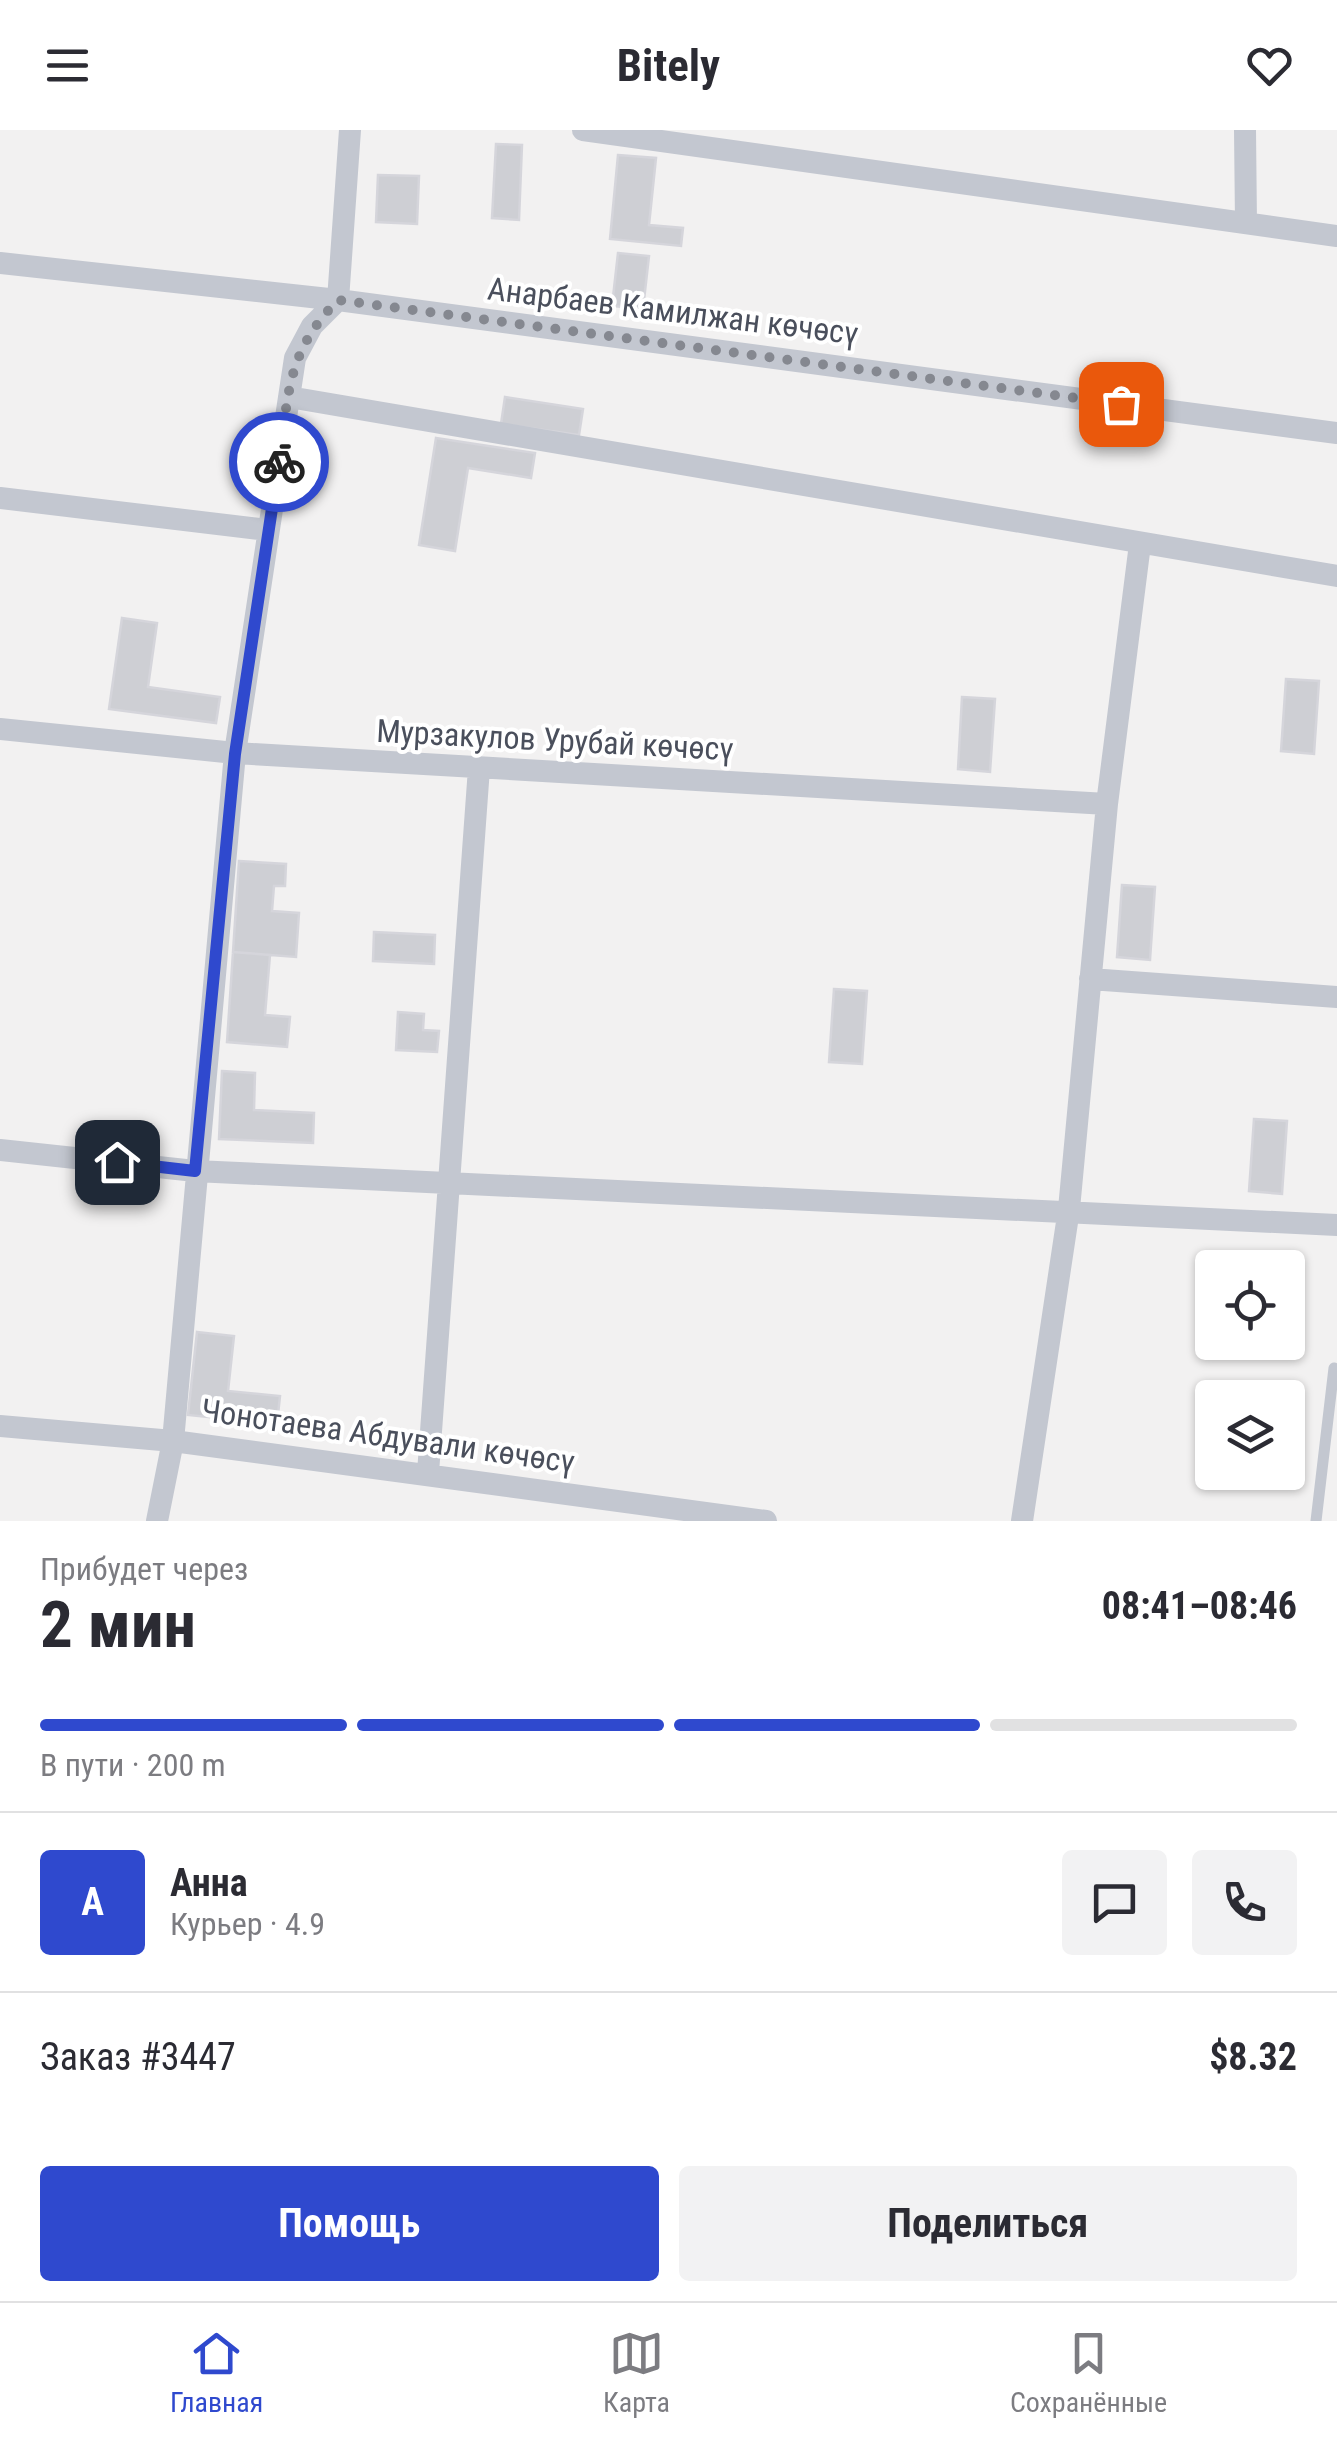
<!DOCTYPE html>
<html lang="ru">
<head>
<meta charset="utf-8">
<style>
  body { margin:0; font-family:"Roboto Condensed",sans-serif; background:#f2f2f3; color:#2b2b33; height:100vh; display:flex; flex-direction:column; font-size:38px; white-space:nowrap }
  * { box-sizing:border-box; margin:0 }
  p { font-size:32px; color:#7c7c81 }
  .icon { flex:none; width:55px; height:55px; fill:none; stroke:currentColor; stroke-width:2; stroke-linecap:round; stroke-linejoin:round }
  .map { position:relative; height:1391px; overflow:hidden }
  .details { display:flex; flex-direction:column; background:#fff; flex:1 }
  .details>* { flex:none }
  .fabs { position:absolute; left:1195px; top:1120px; display:grid; gap:20px }
  .fabs a { display:grid; place-items:center; width:110px; height:110px; border-radius:10px; background:#fff; box-shadow:0 2px 8px #0004; font-size:50px }
  .pin { position:absolute; display:grid; place-items:center; width:85px; height:85px; color:#fff; margin:-42px; border-radius:20px; box-shadow:0 5px 15px #0006 }
  .courier { position:absolute; display:grid; place-items:center; width:100px; height:100px; margin:-50px; border:8px solid #2f49ce; border-radius:50%; background:#fff; color:#222; box-shadow:0 2px 12px #0007 }
  .overview em { font-style:normal; font-weight:700 }
  .overview div { display:flex; flex-direction:column-reverse }
  .overview { display:flex; align-items:center; justify-content:space-between; height:170px; padding:0 40px }
  h1 { font-size:65px; font-weight:700; line-height:75px }
  .bar { display:grid; grid-template-columns:repeat(4,1fr); gap:15px 10px; align-content:center; height:120px; padding:0 40px }
  .bar i { height:12px; border-radius:8px; background:#e1e1e2 }
  .bar .on { background:#2f49ce }
  .bar p { grid-column:span 4 }
  .line { display:flex; align-items:center; gap:25px; padding:0 40px; border-top:2px solid #e1e1e2 }
  .line div { flex:1 }
  .round { display:grid; place-items:center; flex:none; width:105px; height:105px; border-radius:10px; background:#f2f2f3 }
  .cta { display:flex; gap:20px; margin-top:auto; padding:20px 40px }
  .cta a { flex:1; height:115px; border-radius:10px; background:#2f49ce; color:#fff; font-size:40px; font-weight:700; line-height:115px; text-align:center }
  .cta a+a { background:#f2f2f3; color:#2b2b33 }
  header { display:flex; justify-content:space-between; align-items:center; height:130px; padding:0 40px; background:#fff; font-size:45px; font-weight:700 }
  .tab-bar { display:flex; justify-content:space-around; align-items:center; height:140px; border-top:2px solid #e1e1e2; background:#fff; font-size:28px; color:#7c7c81 }
  .tab-bar a { display:grid; justify-items:center; gap:5px }
  .tab-bar .on { color:#2f49ce }
  .map>svg:first-child { display:block }
  .building { fill:#cecfd4; stroke:#d5d5db; stroke-width:2.5 }
  .lines { fill:none; stroke-linecap:round; stroke-linejoin:round }
  .service { stroke:#c3c7d0; stroke-width:11 }
  .minor { stroke:#c3c7d0; stroke-width:22 }
  .done { stroke:#858890; stroke-width:10; stroke-dasharray:0 18 }
  .route { stroke:#2f49ce; stroke-width:12 }
  .labels { text-anchor:middle; dominant-baseline:central; stroke-width:8; stroke-linejoin:round; paint-order:stroke }
  .street-label { font-size:32px; fill:#4a4f5c; stroke:#fff }
</style>
</head>
<body>
<header><svg class="icon" aria-label="menu" viewBox="0 0 24 24"><path d="M4 6h16M4 12h16M4 18h16"/></svg>Bitely<svg class="icon" aria-label="heart" viewBox="0 0 24 24"><path d="M12 20l-8-8c-3-5 5-10 8-4 3-6 11-1 8 4z"/></svg></header>
<div class="map">
<svg width="1337" height="1391" viewBox="0 0 1337 1391">
  <rect width="100%" height="100%" fill="#f2f1f1"/>
  <!-- building -->
  <path class="building" d="M 496,14 L 522,15 L 519,90 L 492,88 Z
    M 618,25 L 656,28 L 649,95 L 683,98 L 681,116 L 610,109 Z
    M 378,45 L 419,46 L 417,94 L 376,92 Z
    M 618,123 L 649,126 L 643,179 L 612,176 Z
    M 505,267 L 583,279 L 579,305 L 501,294 Z
    M 436,308 L 535,323 L 531,348 L 468,338 L 455,421 L 419,415 Z
    M 122,488 L 157,493 L 148,557 L 220,567 L 216,593 L 109,579 Z
    M 1286,549 L 1319,551 L 1314,624 L 1281,621 Z
    M 962,567 L 995,569 L 990,642 L 958,639 Z
    M 239,731 L 286,734 L 285,756 L 274,756 L 272,781 L 299,783 L 296,827 L 233,822 Z
    M 1122,755 L 1155,757 L 1150,830 L 1117,827 Z
    M 374,802 L 435,805 L 434,834 L 373,831 Z
    M 233,822 L 270,825 L 265,885 L 290,887 L 287,917 L 227,912 Z
    M 834,859 L 867,861 L 862,934 L 829,932 Z
    M 398,882 L 424,884 L 423,900 L 439,901 L 437,922 L 396,920 Z
    M 222,941 L 255,943 L 254,980 L 314,983 L 313,1013 L 219,1009 Z
    M 1254,989 L 1287,991 L 1282,1064 L 1249,1061 Z
    M 197,1202 L 234,1206 L 228,1261 L 280,1266 L 277,1294 L 188,1285 Z"/>
  <g class="lines">
    <!-- service -->
    <path class="service" d="M 1316,1391 L 1334,1238"/>
    <!-- minor -->
    <path class="minor" d="M 583,0 L 1337,106
      M 1245,0 L 1246,93
      M 0,133 L 338,170 L 1337,303
      M 289,267 L 1337,446
      M 0,368 L 268,400
      M 0,599 L 235,623 L 1107,674
      M 1090,849 L 1337,867
      M 0,1020 L 195,1041 L 1337,1095
      M 0,1296 L 173,1311 L 766,1391
      M 428,1343 L 479,638
      M 157,1391 L 173,1311 L 235,623 L 295,228 L 312,196 L 338,170 L 350,0
      M 1022,1391 L 1069,1079 L 1107,674 L 1140,414"/>
  </g>
  <g class="lines">
    <!-- done -->
    <path class="done" d="M 279,332 C 289,263 286,223 338,170 L 1121,274"/>
    <!-- route -->
    <path class="route" d="M 117,1032 L 195,1041 L 235,624 L 279,332"/>
  </g>
  <g class="labels">
    <!-- street labels -->
    <g class="street-label">
      <text transform="translate(673 181) rotate(7)">Анарбаев Камилжан көчөсү</text>
      <text transform="translate(555 610) rotate(3)">Мурзакулов Урубай көчөсү</text>
      <text transform="translate(388 1306) rotate(8)">Чонотаева Абдували көчөсү</text>
    </g>
  </g>
</svg>
<div class="fabs">
<a><svg class="icon" aria-label="locate" viewBox="0 0 24 24"><circle cx="12" cy="12" r="6"/><path d="M12 2v4M12 18v4M2 12h4M18 12h4"/></svg></a>
<a><svg class="icon" aria-label="layers" viewBox="0 0 24 24"><path d="M12 4l9 5-9 5-9-5zM3 14l9 5 9-5"/></svg></a>
</div>
<div class="pin" style="left:1121px;top:274px;background:#ea580c"><svg class="icon" aria-label="bag" viewBox="0 0 24 24"><path d="M5 8h14l-1 12H6zM9 8a3 3 0 0 1 6 0"/></svg></div>
<div class="pin" style="left:117px;top:1032px;background:#1f2937"><svg class="icon" aria-label="home" viewBox="0 0 24 24"><path d="M3 11l9-7 9 7M6 9v11h12V9"/></svg></div>
<div class="courier" style="left:279px;top:332px"><svg class="icon" aria-label="bike" viewBox="0 0 24 24"><circle cx="6" cy="16" r="4"/><circle cx="18" cy="16" r="4"/><path d="M6 16l4-8h5l3 8M10 8l3 8H6M13 5h3"/></svg></div>
</div>
<section class="details">
<div class="overview"><div><h1>2 мин</h1><p>Прибудет через</p></div><em>08:41–08:46</em></div>
<div class="bar"><i class="on"></i><i class="on"></i><i class="on"></i><i></i><p>В пути · 200 m</p></div>
<div class="line" style="height:180px"><b class="round" style="background:#2f49ce;color:#fff">А</b><div><b>Анна</b><p>Курьер · 4.9</p></div><a class="round"><svg class="icon" aria-label="chat" viewBox="0 0 24 24"><path d="M4 5h16v11H9l-5 4z"/></svg></a><a class="round"><svg class="icon" aria-label="phone" viewBox="0 0 24 24"><path d="M5 4h4l2 5-3 2q2 4 5 5l2-3 5 2v4C11 20 4 13 5 4z"/></svg></a></div>
<div class="line" style="height:130px"><div>Заказ #3447</div><b>$8.32</b></div>
<div class="cta"><a>Помощь</a><a>Поделиться</a></div>
</section>
<nav class="tab-bar">
<a class="on"><svg class="icon" aria-label="home" viewBox="0 0 24 24"><path d="M3 11l9-7 9 7M6 9v11h12V9"/></svg>Главная</a>
<a><svg class="icon" aria-label="map" viewBox="0 0 24 24"><path d="M3 6l6-2 6 2 6-2v14l-6 2-6-2-6 2zM9 4v14M15 6v14"/></svg>Карта</a>
<a><svg class="icon" aria-label="saved" viewBox="0 0 24 24"><path d="M7 4h10v16l-5-4-5 4z"/></svg>Сохранённые</a>
</nav>
</body>
</html>
